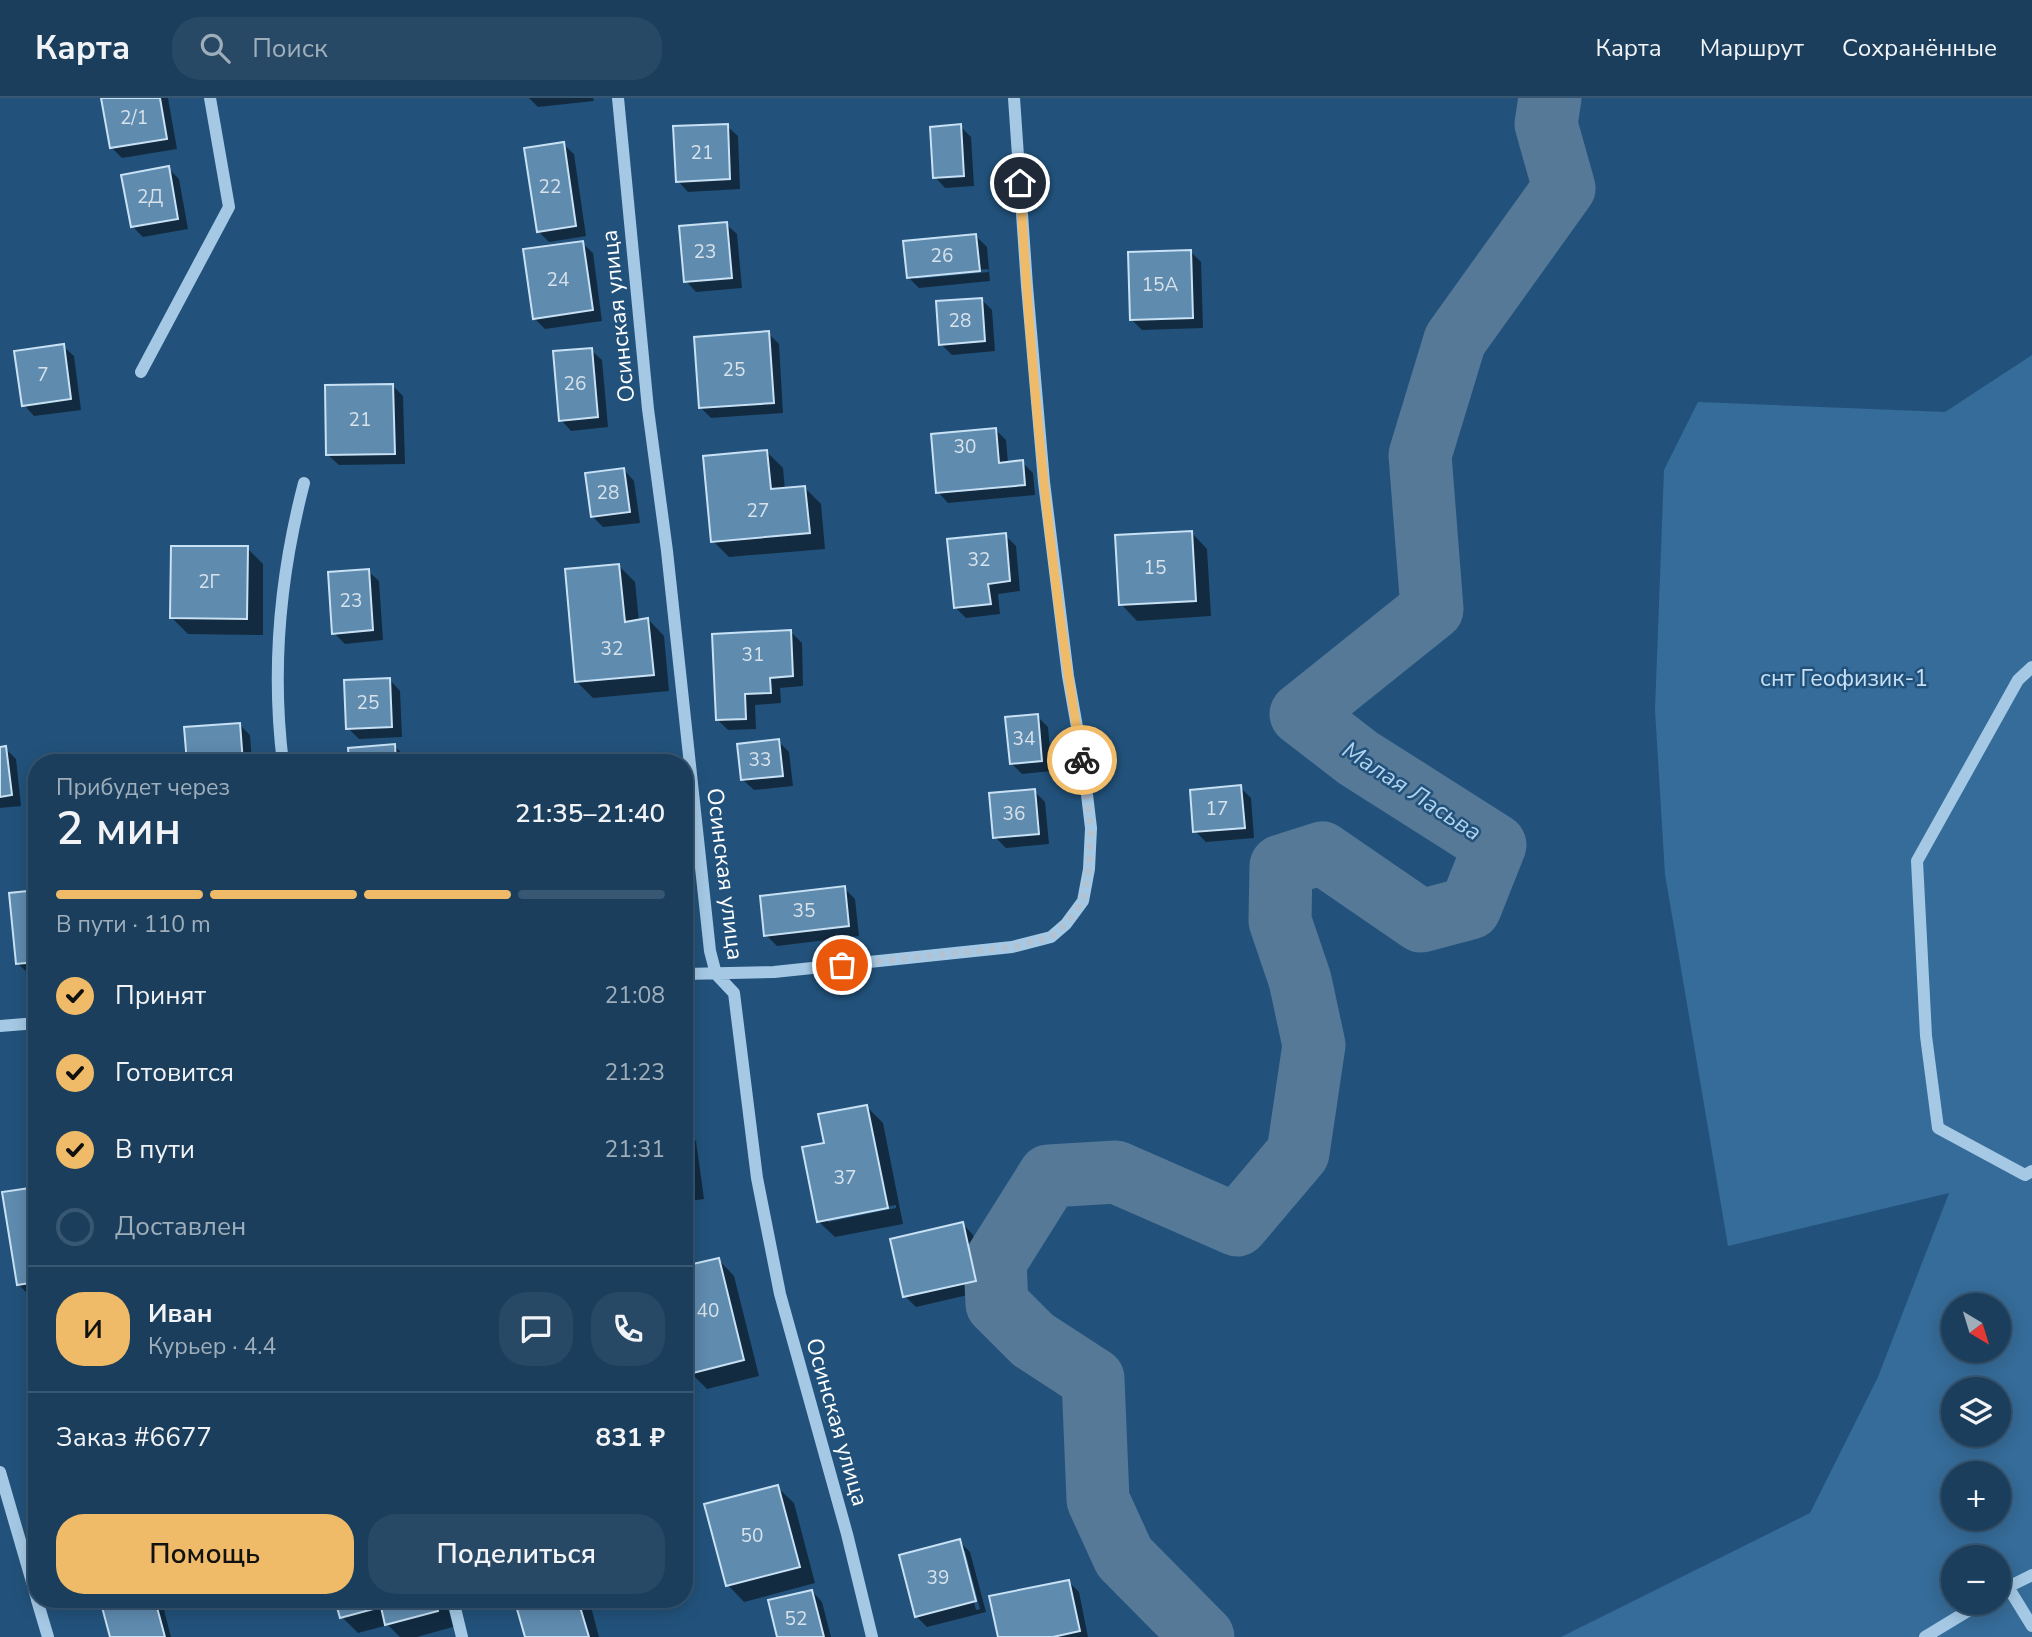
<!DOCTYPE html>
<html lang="ru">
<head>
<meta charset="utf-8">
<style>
  body { margin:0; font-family:"Nunito Sans",sans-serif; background:#274965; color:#f1f3f6; height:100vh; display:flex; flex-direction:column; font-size:26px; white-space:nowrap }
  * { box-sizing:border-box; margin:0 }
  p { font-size:23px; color:#9faebb }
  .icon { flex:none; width:38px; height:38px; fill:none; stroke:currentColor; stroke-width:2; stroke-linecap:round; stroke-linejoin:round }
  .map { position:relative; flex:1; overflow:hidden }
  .sheet { position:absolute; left:28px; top:656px; width:665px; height:854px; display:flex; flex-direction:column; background:#1a3e5c; border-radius:28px; box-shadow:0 4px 18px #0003,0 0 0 2px #385772 }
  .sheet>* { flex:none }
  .needle { width:46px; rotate:142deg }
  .buttons { position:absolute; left:1941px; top:1195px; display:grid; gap:14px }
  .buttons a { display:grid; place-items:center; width:70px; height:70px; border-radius:50%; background:#1a3e5c; box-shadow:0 4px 18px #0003,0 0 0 2px #385772; font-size:35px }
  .pin { position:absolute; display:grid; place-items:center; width:60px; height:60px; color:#fff; margin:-30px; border:4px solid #fff; border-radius:50%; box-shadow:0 2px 7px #0007 }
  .courier { position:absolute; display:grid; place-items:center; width:70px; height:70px; margin:-35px; border:5px solid #f0bb68; border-radius:50%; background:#fff; color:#222; box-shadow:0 2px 9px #0007 }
  .summary em { font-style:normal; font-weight:600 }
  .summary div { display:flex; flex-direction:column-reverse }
  .summary { display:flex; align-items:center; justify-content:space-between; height:119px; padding:0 28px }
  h1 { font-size:46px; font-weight:600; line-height:52px }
  .bar { display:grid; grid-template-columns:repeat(4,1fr); gap:10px 7px; align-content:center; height:84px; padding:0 28px }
  .bar i { height:9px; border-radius:5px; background:#385772 }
  .bar .active { background:#f0bb68 }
  .bar p { grid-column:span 4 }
  .line { display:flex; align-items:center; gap:18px; padding:0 28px; border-top:2px solid #385772 }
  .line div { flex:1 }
  .round { display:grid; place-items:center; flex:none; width:74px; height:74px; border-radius:28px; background:#274965 }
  ol { padding:0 28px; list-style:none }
  li { display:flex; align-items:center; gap:21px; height:77px }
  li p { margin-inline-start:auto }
  li .icon { padding:7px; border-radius:50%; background:#f0bb68; color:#111; stroke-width:4 }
  li:last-child { color:#9faebb }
  li i { width:38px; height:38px; border:4px solid #385772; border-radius:50% }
  .action { display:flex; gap:14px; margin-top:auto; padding:14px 28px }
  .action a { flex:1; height:80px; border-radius:28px; background:#f0bb68; color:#111; font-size:28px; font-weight:600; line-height:80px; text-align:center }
  .action a+a { background:#274965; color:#f1f3f6 }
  header { display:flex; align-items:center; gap:42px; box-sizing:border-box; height:98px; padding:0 35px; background:#1a3e5c; border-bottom:2px solid #385772 }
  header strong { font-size:33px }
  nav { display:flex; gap:38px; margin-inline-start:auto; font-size:24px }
  .search { width:490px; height:63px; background:#274965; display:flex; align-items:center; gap:18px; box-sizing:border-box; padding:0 24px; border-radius:28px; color:#9faebb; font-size:26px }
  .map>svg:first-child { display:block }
  .green { fill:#366c99; fill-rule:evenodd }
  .shadow { fill:#0007; fill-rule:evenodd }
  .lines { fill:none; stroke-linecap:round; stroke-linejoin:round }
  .river { stroke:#557997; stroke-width:63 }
  .building { fill:#5f8baf; stroke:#c8e1f4; stroke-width:2 }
  .minor { stroke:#a5c9e5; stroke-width:12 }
  .done { stroke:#b2c2d1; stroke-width:7; stroke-dasharray:0 12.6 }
  .route { stroke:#f0bb68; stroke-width:9 }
  .labels { text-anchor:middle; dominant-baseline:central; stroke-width:5; stroke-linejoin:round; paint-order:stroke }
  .number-label { font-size:19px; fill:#d7e2eb }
  .street-label { font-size:23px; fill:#fff; stroke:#22527b }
  .park-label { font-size:23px; fill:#c8e1f4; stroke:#22527b }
  .water-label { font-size:24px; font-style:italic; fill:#b1d3ed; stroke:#22527b }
</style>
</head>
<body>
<header>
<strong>Карта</strong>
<div class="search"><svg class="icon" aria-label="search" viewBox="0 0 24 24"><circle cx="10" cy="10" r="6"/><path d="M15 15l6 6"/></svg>Поиск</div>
<nav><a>Карта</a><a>Маршрут</a><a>Сохранённые</a></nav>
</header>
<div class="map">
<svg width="2032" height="1539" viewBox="0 0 2032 1539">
  <rect width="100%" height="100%" fill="#22527b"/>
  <!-- green -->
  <path class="green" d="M 2032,257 L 2032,1539 L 1561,1539 L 1810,1415 L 1878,1279 L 1949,1095 L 1728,1148 L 1665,776 L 1655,612 L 1664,372 L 1698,304 L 1945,314 ZM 1953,1208 L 1998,1208 L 1998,1253 L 1953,1253 ZM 1953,1292 L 1998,1292 L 1998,1337 L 1953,1337 ZM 1953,1376 L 1998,1376 L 1998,1421 L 1953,1421 ZM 1953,1460 L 1998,1460 L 1998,1505 L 1953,1505 Z"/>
  <!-- shadow -->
  <path class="shadow" d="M 103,0 L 168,0 L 177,51 L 122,60 L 111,49 Z
    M 529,0 L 593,0 L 594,3 L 538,9 Z
    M 727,28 L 738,38 L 740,91 L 688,94 L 678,83 Z
    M 960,28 L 971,39 L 974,88 L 945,90 L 935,79 Z
    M 563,46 L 574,56 L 586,138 L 549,144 L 538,133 Z
    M 168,70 L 179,81 L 188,131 L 143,139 L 132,128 Z
    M 726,126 L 737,136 L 742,190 L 696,194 L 686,183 Z
    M 976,138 L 987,149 L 990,183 L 919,190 L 908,179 ZM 988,171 L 989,174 L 915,181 L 915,177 Z
    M 582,145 L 593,155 L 602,223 L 545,231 L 534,220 Z
    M 1191,154 L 1201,164 L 1203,230 L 1142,232 L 1131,221 Z
    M 981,201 L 992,212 L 995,253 L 952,257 L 941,246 Z
    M 768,235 L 779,246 L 783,315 L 711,320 L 701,310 Z
    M 63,248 L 74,258 L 81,312 L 34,318 L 24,307 Z
    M 591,252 L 602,262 L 608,329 L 571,333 L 561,322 Z
    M 393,288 L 403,298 L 405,366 L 339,367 L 328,357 Z
    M 995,331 L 1006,342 L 1008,365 L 1022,364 L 1033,375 L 1035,397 L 948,405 L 938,394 Z
    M 767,354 L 783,370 L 785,392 L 805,390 L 821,406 L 825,451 L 729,459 L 713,443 Z
    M 624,372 L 634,383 L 640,425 L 603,429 L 592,418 Z
    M 1191,434 L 1207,451 L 1211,518 L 1137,523 L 1121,506 Z
    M 1005,437 L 1016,448 L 1020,493 L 998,496 L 1000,516 L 966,520 L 955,509 Z
    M 247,450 L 263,466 L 263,537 L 188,536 L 172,520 Z
    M 619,468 L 635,484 L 639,523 L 648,521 L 664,538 L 669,593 L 593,600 L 577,584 Z
    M 368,473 L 379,483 L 383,542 L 345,546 L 334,535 Z
    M 791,534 L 802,545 L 803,588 L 780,590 L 781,605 L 755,607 L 756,631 L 728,632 L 717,621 Z
    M 390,582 L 400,593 L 402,639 L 359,641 L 348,630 Z
    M 1037,618 L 1048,629 L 1052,673 L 1022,676 L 1011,665 Z
    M 239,626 L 250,637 L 252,665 L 188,665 Z
    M 778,643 L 789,654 L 793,688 L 754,692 L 743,682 Z
    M 394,648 L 405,658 L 405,665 L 350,665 Z
    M 0,650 L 5,650 L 16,661 L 21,708 L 0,710 Z
    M 1240,689 L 1251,700 L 1254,740 L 1206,744 L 1195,733 Z
    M 1034,693 L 1045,704 L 1049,746 L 1006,750 L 995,739 Z
    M 844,790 L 855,801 L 859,838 L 777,848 L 766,837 Z
    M 37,794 L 37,875 L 28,875 L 17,865 Z
    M 867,1009 L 883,1025 L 903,1126 L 835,1139 L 818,1123 L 826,1046 ZM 896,1107 L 896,1110 L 828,1124 L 828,1120 Z
    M 685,1032 L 696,1043 L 704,1101 L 684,1104 Z
    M 37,1091 L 37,1195 L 29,1197 L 18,1186 Z
    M 963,1126 L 973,1137 L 985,1193 L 916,1209 L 905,1198 Z
    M 718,1161 L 734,1178 L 759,1278 L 707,1291 L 691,1275 Z
    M 777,1389 L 794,1405 L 815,1485 L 744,1504 L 728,1487 Z
    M 959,1443 L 970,1454 L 986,1514 L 927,1529 L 916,1518 ZM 961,1453 L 965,1453 L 980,1511 L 976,1512 Z
    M 1068,1483 L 1079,1494 L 1088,1539 L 1000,1539 Z
    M 812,1493 L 822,1504 L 831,1539 L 779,1539 Z
    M 136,1502 L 157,1502 L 163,1508 L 171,1539 L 112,1539 L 104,1510 Z
    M 337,1502 L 446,1502 L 453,1529 L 417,1539 L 400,1539 L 388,1527 L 358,1535 L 342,1519 Z
    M 530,1502 L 586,1502 L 590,1505 L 599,1539 L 527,1539 L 517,1505 Z"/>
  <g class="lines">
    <!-- river -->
    <path class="river" d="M 1203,1539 L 1124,1459 L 1098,1402 L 1093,1281 L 1033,1242 L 997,1206 L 995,1164 L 1049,1078 L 1116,1074 L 1237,1127 L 1298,1055 L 1314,947 L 1300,882 L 1280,823 L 1281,768 L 1322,755 L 1421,823 L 1470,810 L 1495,747 L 1358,660 L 1301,616 L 1432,511 L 1420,357 L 1455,242 L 1564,90 L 1546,26 L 1550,0"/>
  </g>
  <!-- building -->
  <path class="building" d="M 101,0 L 160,0 L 167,41 L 110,50 Z
    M 728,26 L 730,81 L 676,84 L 673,28 Z
    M 961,26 L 964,78 L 933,80 L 930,29 Z
    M 564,44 L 576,128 L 537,134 L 524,50 Z
    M 169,68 L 178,121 L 131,129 L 121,77 Z
    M 727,124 L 732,180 L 684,184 L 679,128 Z
    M 976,136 L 980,173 L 907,180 L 903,143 Z
    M 583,143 L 593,212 L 533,221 L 523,151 Z
    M 1191,152 L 1193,220 L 1130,222 L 1128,154 Z
    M 982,200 L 985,243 L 939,247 L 936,203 Z
    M 769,233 L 774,305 L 699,310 L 694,239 Z
    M 64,246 L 71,301 L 22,308 L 14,253 Z
    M 592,250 L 598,319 L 559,323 L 553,253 Z
    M 393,286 L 395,356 L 326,357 L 325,287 Z
    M 996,330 L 999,365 L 1023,362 L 1025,387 L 936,395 L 931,336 Z
    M 767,352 L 771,391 L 805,388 L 810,435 L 711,444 L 703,358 Z
    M 624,370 L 630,414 L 591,419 L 585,375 Z
    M 1192,433 L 1196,503 L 1119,507 L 1115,437 Z
    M 1006,435 L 1010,483 L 988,486 L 991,506 L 954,510 L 947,441 Z
    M 171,448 L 248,448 L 247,521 L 170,520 Z
    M 619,466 L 625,524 L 648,520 L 654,577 L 575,584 L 565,471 Z
    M 369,471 L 373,532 L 332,536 L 328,474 Z
    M 791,532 L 793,578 L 770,580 L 771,595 L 745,596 L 746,621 L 716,622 L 712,536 Z
    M 390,580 L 392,629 L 346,631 L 344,582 Z
    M 1038,616 L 1042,663 L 1010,666 L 1005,619 Z
    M 240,625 L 243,665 L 187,665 L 184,629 Z
    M 779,641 L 783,678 L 741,682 L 737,646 Z
    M 395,646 L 396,665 L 349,665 L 348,650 Z
    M 6,648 L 12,697 L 0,699 L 0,649 Z
    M 1241,687 L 1245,730 L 1193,734 L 1190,692 Z
    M 1035,691 L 1039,736 L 993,740 L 989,695 Z
    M 845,788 L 849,828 L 764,838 L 760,798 Z
    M 37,792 L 37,864 L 16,866 L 9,795 Z
    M 867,1007 L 888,1110 L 817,1124 L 802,1049 L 824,1045 L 818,1016 Z
    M 684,1031 L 686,1031 L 694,1091 L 684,1093 Z
    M 37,1089 L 37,1184 L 17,1187 L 2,1094 Z
    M 963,1124 L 976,1183 L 903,1199 L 890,1141 Z
    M 719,1160 L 744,1262 L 689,1276 L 684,1257 L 684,1168 Z
    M 778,1387 L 800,1469 L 726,1488 L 704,1406 Z
    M 960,1441 L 976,1503 L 915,1519 L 899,1457 Z
    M 1069,1482 L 1080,1533 L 1053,1539 L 998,1539 L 989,1498 Z
    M 812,1492 L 824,1539 L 777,1539 L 768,1502 Z
    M 129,1502 L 155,1502 L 165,1539 L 110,1539 L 102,1509 Z
    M 335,1502 L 435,1502 L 438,1513 L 385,1527 L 381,1509 L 340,1520 Z
    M 524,1502 L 578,1502 L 589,1539 L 525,1539 L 515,1504 Z"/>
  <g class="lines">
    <!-- minor -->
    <path class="minor" d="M 618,0 L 648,311 L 667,453 L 710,853 L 716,876 L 734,895 L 757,1080 L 780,1196 L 847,1436 L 872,1539
      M 141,274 L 229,109 L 210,0
      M 2032,569 L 2018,582 L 1917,763 L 1926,938 L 1938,1030 L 2025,1077 L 2032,1073
      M 283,665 C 271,570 280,477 304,385
      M 684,876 L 774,874 L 1012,849 L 1051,839 L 1066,826 L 1083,803 L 1089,771 L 1091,730 L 1083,663 L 1068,578 L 1044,384 L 1027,188 L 1014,0
      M 0,928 L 37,925
      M 0,1374 L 37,1501
      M 2032,1477 L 2008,1489 L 2032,1528
      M 37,1502 L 48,1539
      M 453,1502 L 462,1539
      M 1925,1539 L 1981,1505"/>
  </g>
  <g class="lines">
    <!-- done -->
    <path class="done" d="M 842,867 L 1012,849 L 1051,839 L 1066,826 L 1083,803 L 1089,771 L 1091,730 L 1082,662"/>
    <!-- route -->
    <path class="route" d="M 1020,85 C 1031,278 1049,471 1082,662"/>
  </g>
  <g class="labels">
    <!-- number labels -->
    <g class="number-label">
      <text x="134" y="20">2/1</text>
      <text x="702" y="55">21</text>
      <text x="550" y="89">22</text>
      <text x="150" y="99">2Д</text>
      <text x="705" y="154">23</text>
      <text x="942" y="158">26</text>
      <text x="558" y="182">24</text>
      <text x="1160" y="187">15А</text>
      <text x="960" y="223">28</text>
      <text x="734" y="272">25</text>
      <text x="43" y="277">7</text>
      <text x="575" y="286">26</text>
      <text x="360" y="322">21</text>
      <text x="965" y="349">30</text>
      <text x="608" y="395">28</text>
      <text x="758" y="413">27</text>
      <text x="979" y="462">32</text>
      <text x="1155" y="470">15</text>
      <text x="209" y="484">2Г</text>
      <text x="351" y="503">23</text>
      <text x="612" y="551">32</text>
      <text x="753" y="557">31</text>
      <text x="368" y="605">25</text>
      <text x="1024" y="641">34</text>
      <text x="760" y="662">33</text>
      <text x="1217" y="711">17</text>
      <text x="1014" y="716">36</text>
      <text x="804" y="813">35</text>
      <text x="845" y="1080">37</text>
      <text x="708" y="1213">40</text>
      <text x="752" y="1438">50</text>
      <text x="938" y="1480">39</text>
      <text x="796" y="1521">52</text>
    </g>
    <!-- street labels -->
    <g class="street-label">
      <text transform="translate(618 218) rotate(-96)">Осинская улица</text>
      <text transform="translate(725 776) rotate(83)">Осинская улица</text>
      <text transform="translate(837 1324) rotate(74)">Осинская улица</text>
    </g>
    <!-- park labels -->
    <g class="park-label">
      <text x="1844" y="580">снт Геофизик-1</text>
    </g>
    <!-- water labels -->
    <g class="water-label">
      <text transform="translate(1412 693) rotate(33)">Малая Ласьва</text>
    </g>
  </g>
</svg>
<div class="buttons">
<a><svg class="needle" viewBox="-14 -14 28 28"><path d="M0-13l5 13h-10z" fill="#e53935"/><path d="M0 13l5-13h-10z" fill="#9faebb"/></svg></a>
<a><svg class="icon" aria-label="layers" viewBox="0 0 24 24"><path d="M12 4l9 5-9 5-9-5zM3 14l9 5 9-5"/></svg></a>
<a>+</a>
<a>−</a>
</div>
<div class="pin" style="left:842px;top:867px;background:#ea580c"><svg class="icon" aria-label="bag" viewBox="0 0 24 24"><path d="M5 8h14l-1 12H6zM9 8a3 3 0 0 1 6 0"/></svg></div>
<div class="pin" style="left:1020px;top:85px;background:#1f2937"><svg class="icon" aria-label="home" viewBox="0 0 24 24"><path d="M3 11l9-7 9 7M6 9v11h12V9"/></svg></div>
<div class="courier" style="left:1082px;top:662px"><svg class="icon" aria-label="bike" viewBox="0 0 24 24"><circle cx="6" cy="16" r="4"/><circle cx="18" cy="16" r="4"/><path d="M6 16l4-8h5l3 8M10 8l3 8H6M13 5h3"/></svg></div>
<section class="sheet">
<div class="summary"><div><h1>2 мин</h1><p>Прибудет через</p></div><em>21:35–21:40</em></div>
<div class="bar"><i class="active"></i><i class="active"></i><i class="active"></i><i></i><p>В пути · 110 m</p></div>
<ol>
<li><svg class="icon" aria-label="check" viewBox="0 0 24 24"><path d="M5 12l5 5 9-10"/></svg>Принят<p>21:08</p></li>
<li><svg class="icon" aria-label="check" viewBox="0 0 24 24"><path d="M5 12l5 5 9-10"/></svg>Готовится<p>21:23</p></li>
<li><svg class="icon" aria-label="check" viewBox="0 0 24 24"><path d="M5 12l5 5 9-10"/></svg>В пути<p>21:31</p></li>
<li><i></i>Доставлен</li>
</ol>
<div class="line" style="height:126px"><b class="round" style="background:#f0bb68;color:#111">И</b><div><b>Иван</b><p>Курьер · 4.4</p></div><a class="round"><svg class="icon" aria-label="chat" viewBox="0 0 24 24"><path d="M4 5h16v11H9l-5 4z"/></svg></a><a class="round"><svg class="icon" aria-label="phone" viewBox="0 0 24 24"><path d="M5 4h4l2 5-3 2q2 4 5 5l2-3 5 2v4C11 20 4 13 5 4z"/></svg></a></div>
<div class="line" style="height:91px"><div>Заказ #6677</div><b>831 ₽</b></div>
<div class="action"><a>Помощь</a><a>Поделиться</a></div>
</section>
</div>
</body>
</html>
